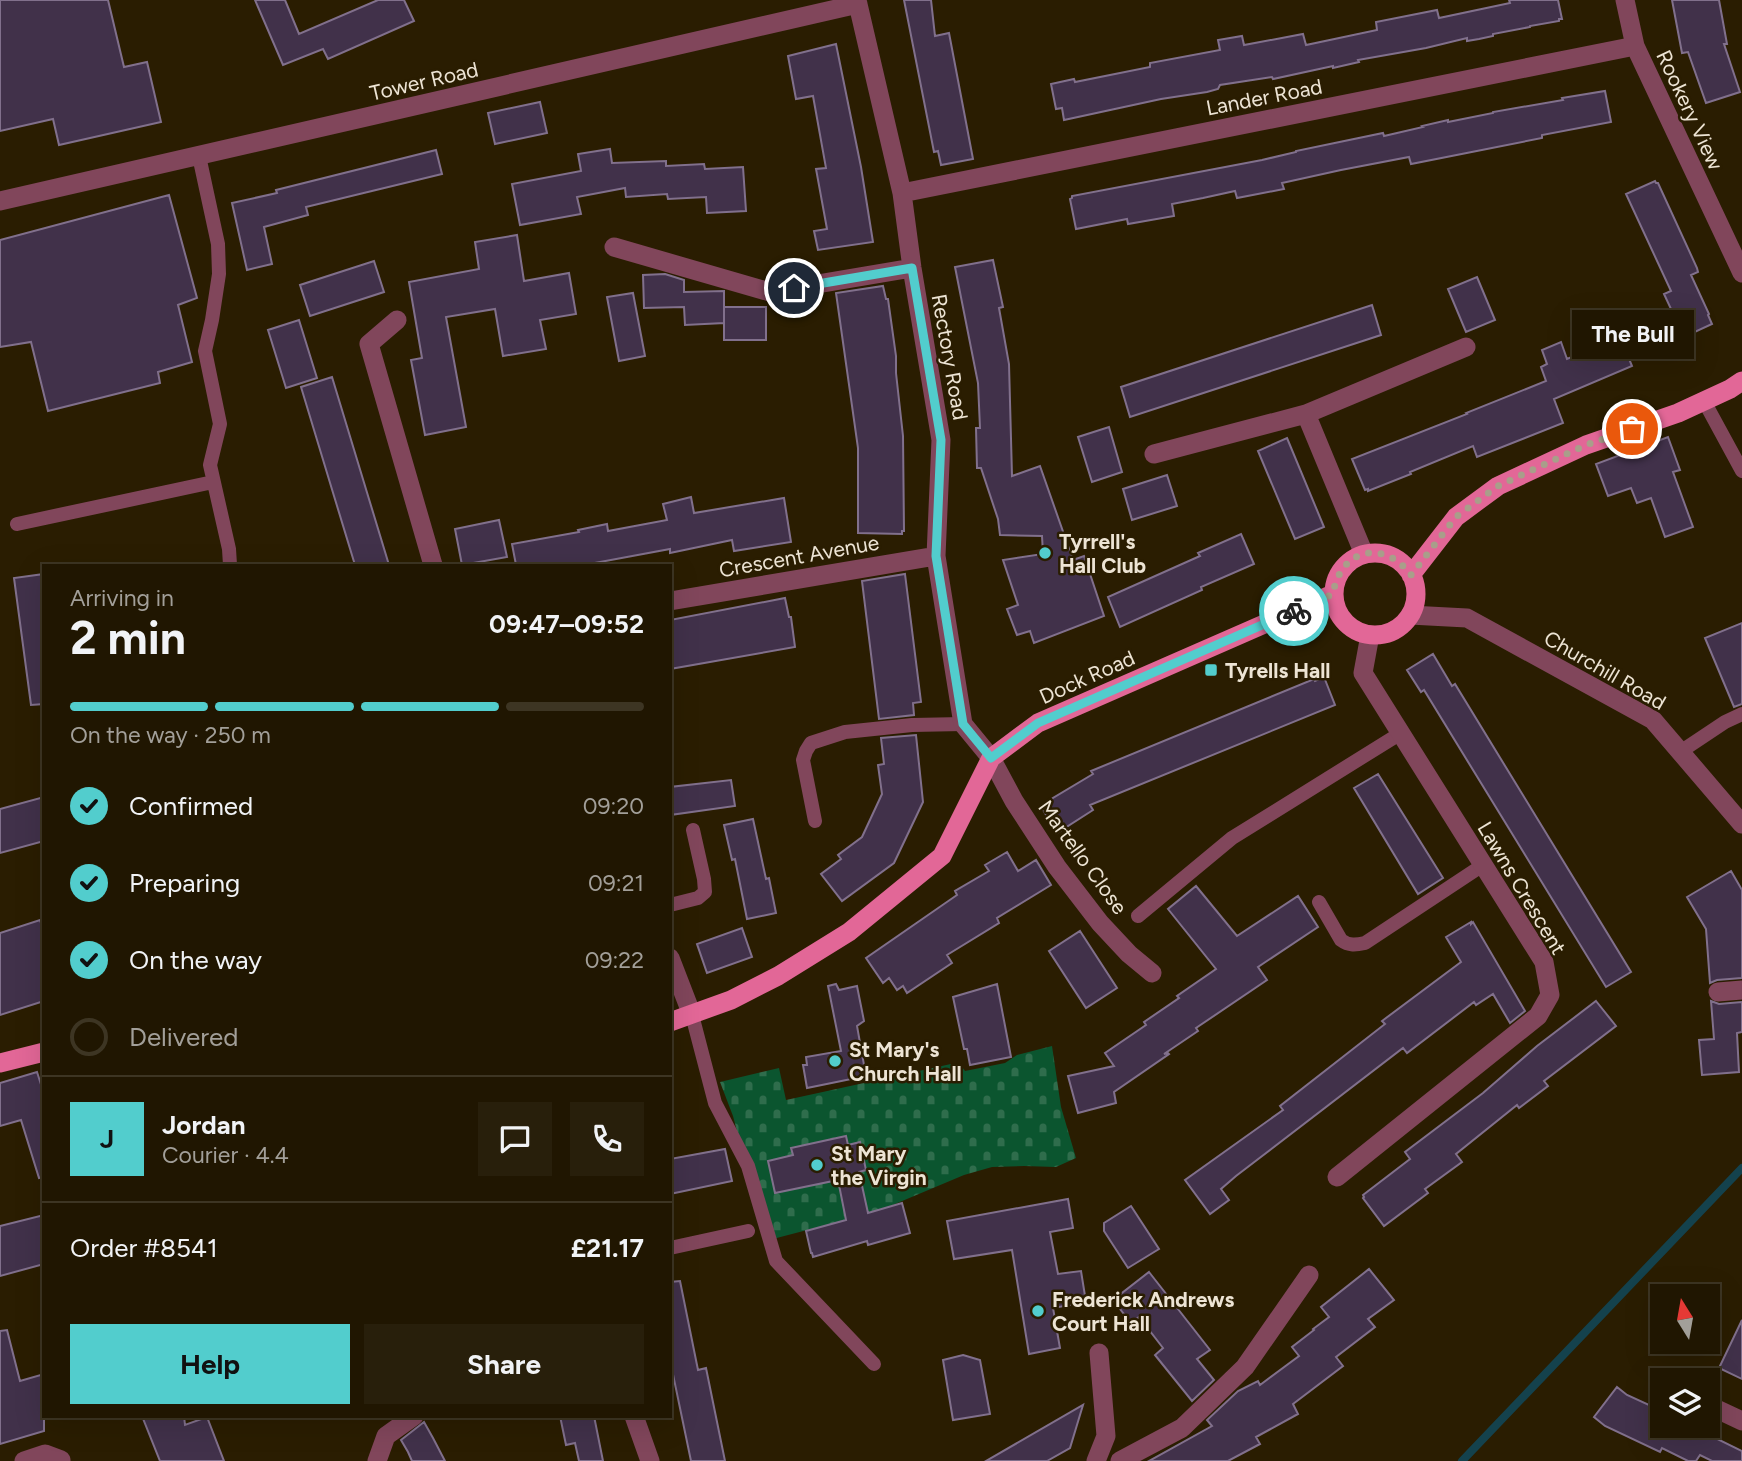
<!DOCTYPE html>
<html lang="en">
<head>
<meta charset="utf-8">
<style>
  body { margin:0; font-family:Figtree,sans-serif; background:#281f0b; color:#f1f3f6; height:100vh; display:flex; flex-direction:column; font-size:26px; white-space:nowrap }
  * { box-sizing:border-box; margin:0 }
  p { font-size:23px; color:#a29f99 }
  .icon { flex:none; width:38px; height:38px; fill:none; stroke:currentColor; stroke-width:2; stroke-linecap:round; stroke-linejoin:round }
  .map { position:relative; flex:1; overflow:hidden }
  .panel { position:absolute; left:42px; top:564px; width:630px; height:854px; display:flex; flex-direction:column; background:#201601; border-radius:0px; box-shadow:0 7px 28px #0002,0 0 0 2px #3d3523 }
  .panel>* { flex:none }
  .needle { width:46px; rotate:349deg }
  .controls { position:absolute; left:1650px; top:1284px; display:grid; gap:14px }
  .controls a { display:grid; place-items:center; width:70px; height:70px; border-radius:0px; background:#201601; box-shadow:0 7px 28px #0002,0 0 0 2px #3d3523; font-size:35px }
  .pin { position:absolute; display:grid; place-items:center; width:60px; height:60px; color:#fff; margin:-30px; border:4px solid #fff; border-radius:50%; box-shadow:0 2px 7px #0007 }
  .courier { position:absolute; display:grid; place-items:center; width:70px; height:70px; margin:-35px; border:5px solid #52cdcd; border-radius:50%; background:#fff; color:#222; box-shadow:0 2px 9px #0007 }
  .bubble { position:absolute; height:49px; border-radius:0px; background:#201601; box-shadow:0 7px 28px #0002,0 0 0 2px #3d3523; font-size:23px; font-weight:700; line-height:49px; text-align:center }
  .head em { font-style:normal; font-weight:700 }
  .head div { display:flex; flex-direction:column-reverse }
  .head { display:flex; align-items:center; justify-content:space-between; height:119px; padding:0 28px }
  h1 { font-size:46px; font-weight:700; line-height:52px }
  .bar { display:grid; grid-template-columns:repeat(4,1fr); gap:10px 7px; align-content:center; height:84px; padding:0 28px }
  .bar i { height:9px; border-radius:5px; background:#3d3523 }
  .bar .current { background:#52cdcd }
  .bar p { grid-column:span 4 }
  .line { display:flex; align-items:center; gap:18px; padding:0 28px; border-top:2px solid #3d3523 }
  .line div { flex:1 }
  .round { display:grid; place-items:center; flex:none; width:74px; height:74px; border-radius:0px; background:#281f0b }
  ol { padding:0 28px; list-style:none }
  li { display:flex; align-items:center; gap:21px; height:77px }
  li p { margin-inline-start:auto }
  li .icon { padding:7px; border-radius:50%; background:#52cdcd; color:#111; stroke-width:4 }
  li:last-child { color:#a29f99 }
  li i { width:38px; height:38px; border:4px solid #3d3523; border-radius:50% }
  .primary-button { display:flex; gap:14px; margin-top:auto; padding:14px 28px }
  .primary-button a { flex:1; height:80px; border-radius:0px; background:#52cdcd; color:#111; font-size:28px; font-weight:700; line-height:80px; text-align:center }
  .primary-button a+a { background:#281f0b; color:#f1f3f6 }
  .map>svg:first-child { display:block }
  .cemetery { fill:url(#cemetery-stones) }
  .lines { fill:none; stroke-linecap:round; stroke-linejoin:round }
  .stream { stroke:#14424d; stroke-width:8 }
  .building { fill:#41314a; stroke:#81708c; stroke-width:2 }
  .service { stroke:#81465b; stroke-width:14 }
  .minor { stroke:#81465b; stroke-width:19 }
  .primary { stroke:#e26797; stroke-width:19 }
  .done { stroke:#a99e8a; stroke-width:7; stroke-dasharray:0 12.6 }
  .route { stroke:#52cdcd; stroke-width:9 }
  .poi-dot { fill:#52cdcd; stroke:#2a1d01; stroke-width:2.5 }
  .labels { text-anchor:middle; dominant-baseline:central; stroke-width:5; stroke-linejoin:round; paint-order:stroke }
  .street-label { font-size:21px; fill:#ede4d4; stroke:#2a1d01 }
  .poi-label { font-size:21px; font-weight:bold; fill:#ede4d4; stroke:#2a1d01; text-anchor:start }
</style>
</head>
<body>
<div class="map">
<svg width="1742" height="1461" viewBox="0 0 1742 1461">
  <defs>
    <pattern id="cemetery-stones" width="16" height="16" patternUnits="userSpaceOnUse" patternTransform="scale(1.75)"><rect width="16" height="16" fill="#0b552f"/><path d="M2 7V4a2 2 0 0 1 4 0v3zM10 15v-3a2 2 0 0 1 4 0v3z" fill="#2f6d4c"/></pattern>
  </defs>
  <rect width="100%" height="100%" fill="#2a1d01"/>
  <!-- cemetery -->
  <path class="cemetery" d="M 1052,1046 L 1061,1107 L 1076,1158 L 1056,1167 L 1024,1166 L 992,1167 L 964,1175 L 876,1212 L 769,1240 L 759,1215 L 733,1116 L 720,1082 L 779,1068 L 786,1100 L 951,1064 L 956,1069 L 962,1067 L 965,1071 L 1005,1063 L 1017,1055 Z"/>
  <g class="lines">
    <!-- stream -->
    <path class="stream" d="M 1462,1461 L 1742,1168"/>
  </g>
  <!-- building -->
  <path class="building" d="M 0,0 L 108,0 L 124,67 L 147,62 L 161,122 L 59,145 L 53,119 L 0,131 Z
    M 255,0 L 285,0 L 299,34 L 378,0 L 404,0 L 414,21 L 328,59 L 323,49 L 283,65 Z
    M 904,0 L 931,0 L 935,36 L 949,33 L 973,159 L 941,165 L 938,151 L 934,152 Z
    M 1509,0 L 1558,0 L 1562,19 L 1559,19 L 1559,21 L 1530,26 L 1530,27 L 1493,34 L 1493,36 L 1479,39 L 1467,41 L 1467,38 L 1426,48 L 1358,60 L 1359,62 L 1333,68 L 1333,66 L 1273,79 L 1272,77 L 1220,85 L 1218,89 L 1207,92 L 1161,99 L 1064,120 L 1062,108 L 1056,109 L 1051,84 L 1074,79 L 1075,82 L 1150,67 L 1150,63 L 1220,50 L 1218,40 L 1242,36 L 1244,45 L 1303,34 L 1306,45 L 1377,30 L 1376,22 L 1437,10 L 1439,18 L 1510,3 Z
    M 1672,0 L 1719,0 L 1727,44 L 1724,44 L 1740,92 L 1706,103 L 1688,52 L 1682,53 Z
    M 836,44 L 861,167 L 873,242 L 818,250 L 814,231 L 827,229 L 816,169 L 826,168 L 813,96 L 796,99 L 788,56 Z
    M 1605,91 L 1611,122 L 1542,135 L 1542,138 L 1411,164 L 1409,157 L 1341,170 L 1282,183 L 1284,189 L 1237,198 L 1235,191 L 1203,198 L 1172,204 L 1174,216 L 1128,224 L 1127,219 L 1076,229 L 1070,199 L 1072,198 L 1072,196 L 1262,160 L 1296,152 L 1296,151 L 1383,133 L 1384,136 L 1423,127 L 1422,126 L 1448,120 L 1448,122 L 1493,113 L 1493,112 L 1563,100 L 1562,98 Z
    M 540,102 L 547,133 L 495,144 L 488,113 Z
    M 610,149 L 612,163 L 666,161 L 666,166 L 704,164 L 705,169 L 743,167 L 746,211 L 707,213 L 706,197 L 668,199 L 667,194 L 626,197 L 625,188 L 577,197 L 581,214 L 520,225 L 512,184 L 581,171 L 578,154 Z
    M 436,150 L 442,174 L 306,207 L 308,215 L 264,227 L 272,264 L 247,270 L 232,203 L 277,193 L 276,190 Z
    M 1655,181 L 1656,183 L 1658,183 L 1697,268 L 1698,272 L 1691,275 L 1709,314 L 1708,315 L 1712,324 L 1684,337 L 1664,294 L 1671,291 L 1626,194 Z
    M 169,195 L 197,298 L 178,305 L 192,362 L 158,372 L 160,383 L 48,411 L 31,342 L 0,347 L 0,240 Z
    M 517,235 L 524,281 L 569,273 L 576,314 L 540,320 L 546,349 L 503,356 L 495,309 L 446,317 L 466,427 L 425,435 L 411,360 L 422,358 L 409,282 L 479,269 L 475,242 Z
    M 993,260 L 1003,307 L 999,308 L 1009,364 L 1012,476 L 1040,466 L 1073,560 L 1084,556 L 1104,616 L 1034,643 L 1030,631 L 1017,635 L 1007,609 L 1018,605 L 1003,560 L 1043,554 L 1042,536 L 1000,535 L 998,519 L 981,468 L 977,468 L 976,428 L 980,428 L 978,383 L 955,267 Z
    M 374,261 L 384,292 L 310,316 L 300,285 Z
    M 665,274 L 684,280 L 684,292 L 724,291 L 724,323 L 685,325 L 684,307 L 644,308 L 643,275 Z
    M 1477,277 L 1495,320 L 1466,332 L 1448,289 Z
    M 883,286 L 886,299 L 888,299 L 896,356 L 896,373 L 903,436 L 904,531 L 902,531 L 902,534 L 858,533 L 858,448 L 836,293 Z
    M 633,293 L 645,356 L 619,361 L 607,297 Z
    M 1372,305 L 1381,335 L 1130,417 L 1121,387 Z
    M 724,307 L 766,307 L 766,340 L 724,340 Z
    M 299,320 L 317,378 L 286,388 L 268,330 Z
    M 1620,337 L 1632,366 L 1554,399 L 1563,423 L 1477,457 L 1473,446 L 1410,472 L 1411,474 L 1368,491 L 1368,489 L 1365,490 L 1352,459 L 1467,414 L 1466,413 L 1546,381 L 1541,367 L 1547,364 L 1542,350 L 1561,342 L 1567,359 Z
    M 332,377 L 362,476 L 389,565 L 355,565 L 334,496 L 301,387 Z
    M 1109,427 L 1122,472 L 1092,482 L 1078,437 Z
    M 1668,437 L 1680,470 L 1673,472 L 1693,527 L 1665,537 L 1651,498 L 1637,503 L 1631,488 L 1608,496 L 1596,464 Z
    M 1287,438 L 1324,527 L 1295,539 L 1258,451 Z
    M 1167,475 L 1177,506 L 1132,520 L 1123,489 Z
    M 691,497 L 694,513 L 784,498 L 791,542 L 734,551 L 732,540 L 670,553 L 670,549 L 584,565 L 516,565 L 512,544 L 579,532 L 578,530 L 607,524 L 608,531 L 667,520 L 663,504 Z
    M 499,520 L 507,557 L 462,565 L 455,529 Z
    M 1241,534 L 1254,564 L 1201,587 L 1202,590 L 1120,627 L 1108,597 L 1200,556 L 1198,553 Z
    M 44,574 L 44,704 L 31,705 L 14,578 Z
    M 905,574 L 921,702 L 913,703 L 914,715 L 879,719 L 862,581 Z
    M 785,598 L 789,617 L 791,617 L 795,647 L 670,669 L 670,620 Z
    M 1742,623 L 1742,704 L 1734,707 L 1705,638 Z
    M 1433,654 L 1452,686 L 1455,684 L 1631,972 L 1606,987 L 1424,690 L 1421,692 L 1407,670 Z
    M 1324,677 L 1335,705 L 1090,805 L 1093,810 L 1057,833 L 1042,808 L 1049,804 L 1048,801 L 1093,774 L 1091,771 L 1314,679 L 1315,681 Z
    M 916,735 L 923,802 L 894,863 L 842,901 L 821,874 L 841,859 L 838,855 L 862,837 L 882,794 L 878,765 L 884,764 L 881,738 Z
    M 1378,774 L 1443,878 L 1418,894 L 1354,788 Z
    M 731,780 L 735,806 L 670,815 L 670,787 Z
    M 44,797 L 44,841 L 0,853 L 0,809 Z
    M 753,819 L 766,879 L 769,878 L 776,913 L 747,919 L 735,859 L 732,860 L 724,825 Z
    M 1007,852 L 1018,871 L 1036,860 L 1051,885 L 997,918 L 999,923 L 947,955 L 952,963 L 907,993 L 903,986 L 897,990 L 889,978 L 883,983 L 866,958 L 957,895 L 955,891 L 989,871 L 985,865 Z
    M 1731,871 L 1742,890 L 1742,978 L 1717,980 L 1710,983 L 1706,929 L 1687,897 Z
    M 1196,886 L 1237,936 L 1298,896 L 1318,927 L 1258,967 L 1267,980 L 1196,1028 L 1198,1031 L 1164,1054 L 1168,1053 L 1169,1054 L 1114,1092 L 1116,1103 L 1078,1113 L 1068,1076 L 1114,1066 L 1105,1053 L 1146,1025 L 1144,1022 L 1179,998 L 1177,996 L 1216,969 L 1168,909 Z
    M 40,920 L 44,933 L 44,1001 L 0,1015 L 0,933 Z
    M 1471,922 L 1471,924 L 1473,922 L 1525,1011 L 1510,1023 L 1493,994 L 1476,1005 L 1474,1002 L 1407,1053 L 1403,1048 L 1236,1176 L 1221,1189 L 1229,1200 L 1210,1214 L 1185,1180 L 1283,1110 L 1280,1106 L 1385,1024 L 1382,1021 L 1461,962 L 1446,937 Z
    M 742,928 L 752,957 L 707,973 L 697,944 Z
    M 1080,931 L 1117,988 L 1086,1008 L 1049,951 Z
    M 836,984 L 839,990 L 857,986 L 864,1021 L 857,1026 L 866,1076 L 807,1088 L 803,1065 L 807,1065 L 806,1057 L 841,1051 L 828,986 Z
    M 997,984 L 1011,1057 L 970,1065 L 967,1049 L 964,1049 L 953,997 Z
    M 1596,1001 L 1616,1026 L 1544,1081 L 1548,1086 L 1519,1108 L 1517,1105 L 1456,1154 L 1462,1162 L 1425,1189 L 1428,1193 L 1384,1226 L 1363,1198 L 1364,1197 L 1363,1195 L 1410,1159 L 1405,1152 L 1483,1093 L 1537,1046 Z
    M 1711,1001 L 1719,1004 L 1742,1002 L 1742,1032 L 1737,1033 L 1739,1072 L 1702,1075 L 1699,1040 L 1714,1039 Z
    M 37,1072 L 44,1094 L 44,1177 L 39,1178 L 21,1120 L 0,1126 L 0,1083 Z
    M 846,1136 L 848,1145 L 860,1142 L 866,1170 L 859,1172 L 868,1213 L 902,1203 L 910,1233 L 868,1245 L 867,1241 L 813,1257 L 812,1253 L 811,1253 L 806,1231 L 846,1220 L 838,1180 L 775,1193 L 768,1161 L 793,1155 L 791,1148 Z
    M 725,1149 L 732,1181 L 670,1194 L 670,1159 Z
    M 1068,1199 L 1073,1228 L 1050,1232 L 1058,1274 L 1081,1271 L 1086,1302 L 1053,1308 L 1060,1348 L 1029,1354 L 1012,1250 L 954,1259 L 947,1221 Z
    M 1131,1206 L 1159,1249 L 1128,1268 L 1104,1231 L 1104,1223 Z
    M 44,1215 L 44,1264 L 0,1276 L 0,1226 Z
    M 1369,1269 L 1394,1300 L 1368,1319 L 1375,1327 L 1336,1357 L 1343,1366 L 1293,1404 L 1298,1414 L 1256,1437 L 1260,1444 L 1228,1461 L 1149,1461 L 1212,1426 L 1207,1420 L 1238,1391 L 1258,1381 L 1260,1385 L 1299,1356 L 1292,1347 L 1314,1330 L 1313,1329 L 1329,1317 L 1321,1307 Z
    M 1149,1272 L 1210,1350 L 1197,1359 L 1214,1380 L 1192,1401 L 1155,1355 L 1163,1348 L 1139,1317 L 1131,1323 L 1113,1300 Z
    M 680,1281 L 698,1370 L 706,1368 L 725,1461 L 691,1461 L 670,1360 L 670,1282 Z
    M 1742,1320 L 1742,1379 L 1719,1368 Z
    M 7,1330 L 20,1381 L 44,1374 L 44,1431 L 0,1444 L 0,1331 Z
    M 963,1355 L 980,1360 L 990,1414 L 953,1420 L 943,1360 Z
    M 1617,1387 L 1627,1395 L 1660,1410 L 1653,1426 L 1691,1426 L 1742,1451 L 1742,1461 L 1712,1461 L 1700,1455 L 1696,1461 L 1688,1461 L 1662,1448 L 1660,1452 L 1605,1426 L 1594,1417 Z
    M 1083,1405 L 1070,1448 L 1047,1461 L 986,1461 Z
    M 142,1416 L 184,1416 L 185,1425 L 207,1417 L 224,1461 L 160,1461 Z
    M 560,1416 L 594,1416 L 603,1461 L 579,1461 L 575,1443 L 566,1445 Z
    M 424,1422 L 433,1438 L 445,1461 L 412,1461 L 408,1452 L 401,1440 Z"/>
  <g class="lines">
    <!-- service -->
    <path class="service" d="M 199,156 L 218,244 L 219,274 L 212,320 L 205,351 L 220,424 L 210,465 L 229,549 L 230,565
      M 1704,401 L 1742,471
      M 17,524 L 213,482
      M 1680,752 L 1725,722 L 1742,714
      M 815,821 L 803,760 L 806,751 L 811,743 L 845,732 L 912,725 L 963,724
      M 1319,902 L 1341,940 C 1349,946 1356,945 1365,943 L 1483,865
      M 670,905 L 698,898 L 705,892 L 704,879 L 693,830
      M 1138,916 L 1232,838 L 1401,733
      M 692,1015 L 715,1103 L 748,1166 L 776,1261 L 874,1364
      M 670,1248 L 748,1231"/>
    <!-- minor -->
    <path class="minor" d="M 857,0 L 902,193 L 912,268 L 941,440 L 936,556 L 963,724 L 991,758 L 1014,801 L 1057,867 L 1100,923 L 1129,954 L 1152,973
      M 1625,0 L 1635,46 L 1742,273
      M 902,193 L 1635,46
      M 0,201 L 858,4
      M 614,247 L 770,292 L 912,268
      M 397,320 L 369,344 L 433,565
      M 1306,414 L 1364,554
      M 1154,454 L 1306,414 L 1466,347
      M 670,601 L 936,556
      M 1410,615 L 1467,618 L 1653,720 L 1742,824
      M 670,958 L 692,1015
      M 1718,992 L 1742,990
      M 1337,1177 L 1538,1016 L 1550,995 L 1544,962 L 1363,673 L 1370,635
      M 1708,1405 L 1742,1421
      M 634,1416 L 650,1461
      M 24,1461 L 45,1454 L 61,1460
      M 377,1461 L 386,1436 L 414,1416
      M 1096,1461 L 1106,1436 L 1099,1353
      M 1120,1461 L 1182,1428 L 1245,1367 L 1309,1275"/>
    <!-- primary -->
    <path class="primary" d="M1334 594a41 41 0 1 1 82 0a41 41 0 1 1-82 0Z
      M 1411,575 L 1456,517 L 1498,486 L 1586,445 L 1678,413 L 1730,389 L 1742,381
      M 670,1022 L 731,1000 L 778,976 L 849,932 L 942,856 L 991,758 L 1038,723 L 1333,594
      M 0,1063 L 44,1052"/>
  </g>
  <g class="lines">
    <!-- done -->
    <path class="done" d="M 1294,611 L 1333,594 C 1340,549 1384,538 1411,575 L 1456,517 L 1498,486 L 1586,445 L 1632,429"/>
    <!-- route -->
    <path class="route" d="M 794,288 L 912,268 L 941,440 L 936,556 L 963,724 L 991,758 L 1038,723 L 1294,611"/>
  </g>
  <!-- markers -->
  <g class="poi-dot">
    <circle cx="1045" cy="553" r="7"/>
    <rect x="1204" y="663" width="14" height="14" rx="3.5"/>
    <circle cx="835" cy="1061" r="7"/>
    <circle cx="817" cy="1165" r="7"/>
    <circle cx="1038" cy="1311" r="7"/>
  </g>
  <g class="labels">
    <!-- street labels -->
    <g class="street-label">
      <text transform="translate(424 81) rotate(-13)">Tower Road</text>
      <text transform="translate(1264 97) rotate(-11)">Lander Road</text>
      <text transform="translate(1690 110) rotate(65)">Rookery View</text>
      <text transform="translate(950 357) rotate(80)">Rectory Road</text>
      <text transform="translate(799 556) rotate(-10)">Crescent Avenue</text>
      <text transform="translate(1605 670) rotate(30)">Churchill Road</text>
      <text transform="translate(1087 677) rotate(-24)">Dock Road</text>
      <text transform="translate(1083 857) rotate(54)">Martello Close</text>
      <text transform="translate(1522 888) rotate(59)">Lawns Crescent</text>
    </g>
    <!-- poi labels -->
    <g class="poi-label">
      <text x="1059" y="541">Tyrrell's<tspan x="1059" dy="24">Hall Club</tspan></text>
      <text x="1225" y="670">Tyrells Hall</text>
      <text x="849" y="1049">St Mary's<tspan x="849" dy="24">Church Hall</tspan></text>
      <text x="831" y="1153">St Mary<tspan x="831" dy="24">the Virgin</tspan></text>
      <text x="1052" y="1299">Frederick Andrews<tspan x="1052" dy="24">Court Hall</tspan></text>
    </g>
  </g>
</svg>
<div class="controls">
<a><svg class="needle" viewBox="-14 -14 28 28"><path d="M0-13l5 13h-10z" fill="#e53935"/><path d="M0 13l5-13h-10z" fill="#a29f99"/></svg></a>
<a><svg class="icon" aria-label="layers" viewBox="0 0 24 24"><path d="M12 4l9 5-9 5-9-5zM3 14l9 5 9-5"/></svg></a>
</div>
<div class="pin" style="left:1632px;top:429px;background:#ea580c"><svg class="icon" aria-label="bag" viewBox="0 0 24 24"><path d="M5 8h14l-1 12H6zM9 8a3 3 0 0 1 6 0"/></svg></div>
<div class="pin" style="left:794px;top:288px;background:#1f2937"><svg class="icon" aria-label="home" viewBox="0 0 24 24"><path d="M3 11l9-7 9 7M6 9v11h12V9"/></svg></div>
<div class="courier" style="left:1294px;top:611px"><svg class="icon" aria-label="bike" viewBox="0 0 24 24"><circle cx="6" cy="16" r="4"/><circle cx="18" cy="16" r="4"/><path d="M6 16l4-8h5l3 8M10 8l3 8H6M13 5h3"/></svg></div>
<div class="bubble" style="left:1572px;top:310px;width:122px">The Bull</div>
<section class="panel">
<div class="head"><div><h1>2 min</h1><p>Arriving in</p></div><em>09:47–09:52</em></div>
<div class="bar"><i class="current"></i><i class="current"></i><i class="current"></i><i></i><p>On the way · 250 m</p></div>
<ol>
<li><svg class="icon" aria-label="check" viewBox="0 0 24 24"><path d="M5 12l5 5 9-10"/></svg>Confirmed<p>09:20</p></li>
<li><svg class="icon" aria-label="check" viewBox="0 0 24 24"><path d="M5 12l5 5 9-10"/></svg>Preparing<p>09:21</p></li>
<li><svg class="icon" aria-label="check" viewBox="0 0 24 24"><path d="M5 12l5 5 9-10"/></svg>On the way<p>09:22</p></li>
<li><i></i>Delivered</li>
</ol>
<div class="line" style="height:126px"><b class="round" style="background:#52cdcd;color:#111">J</b><div><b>Jordan</b><p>Courier · 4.4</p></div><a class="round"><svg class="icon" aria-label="chat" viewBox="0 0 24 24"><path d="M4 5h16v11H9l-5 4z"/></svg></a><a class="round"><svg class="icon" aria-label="phone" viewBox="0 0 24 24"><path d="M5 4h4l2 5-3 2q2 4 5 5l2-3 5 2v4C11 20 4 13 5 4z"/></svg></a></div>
<div class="line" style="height:91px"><div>Order #8541</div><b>£21.17</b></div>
<div class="primary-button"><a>Help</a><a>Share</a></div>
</section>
</div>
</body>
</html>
